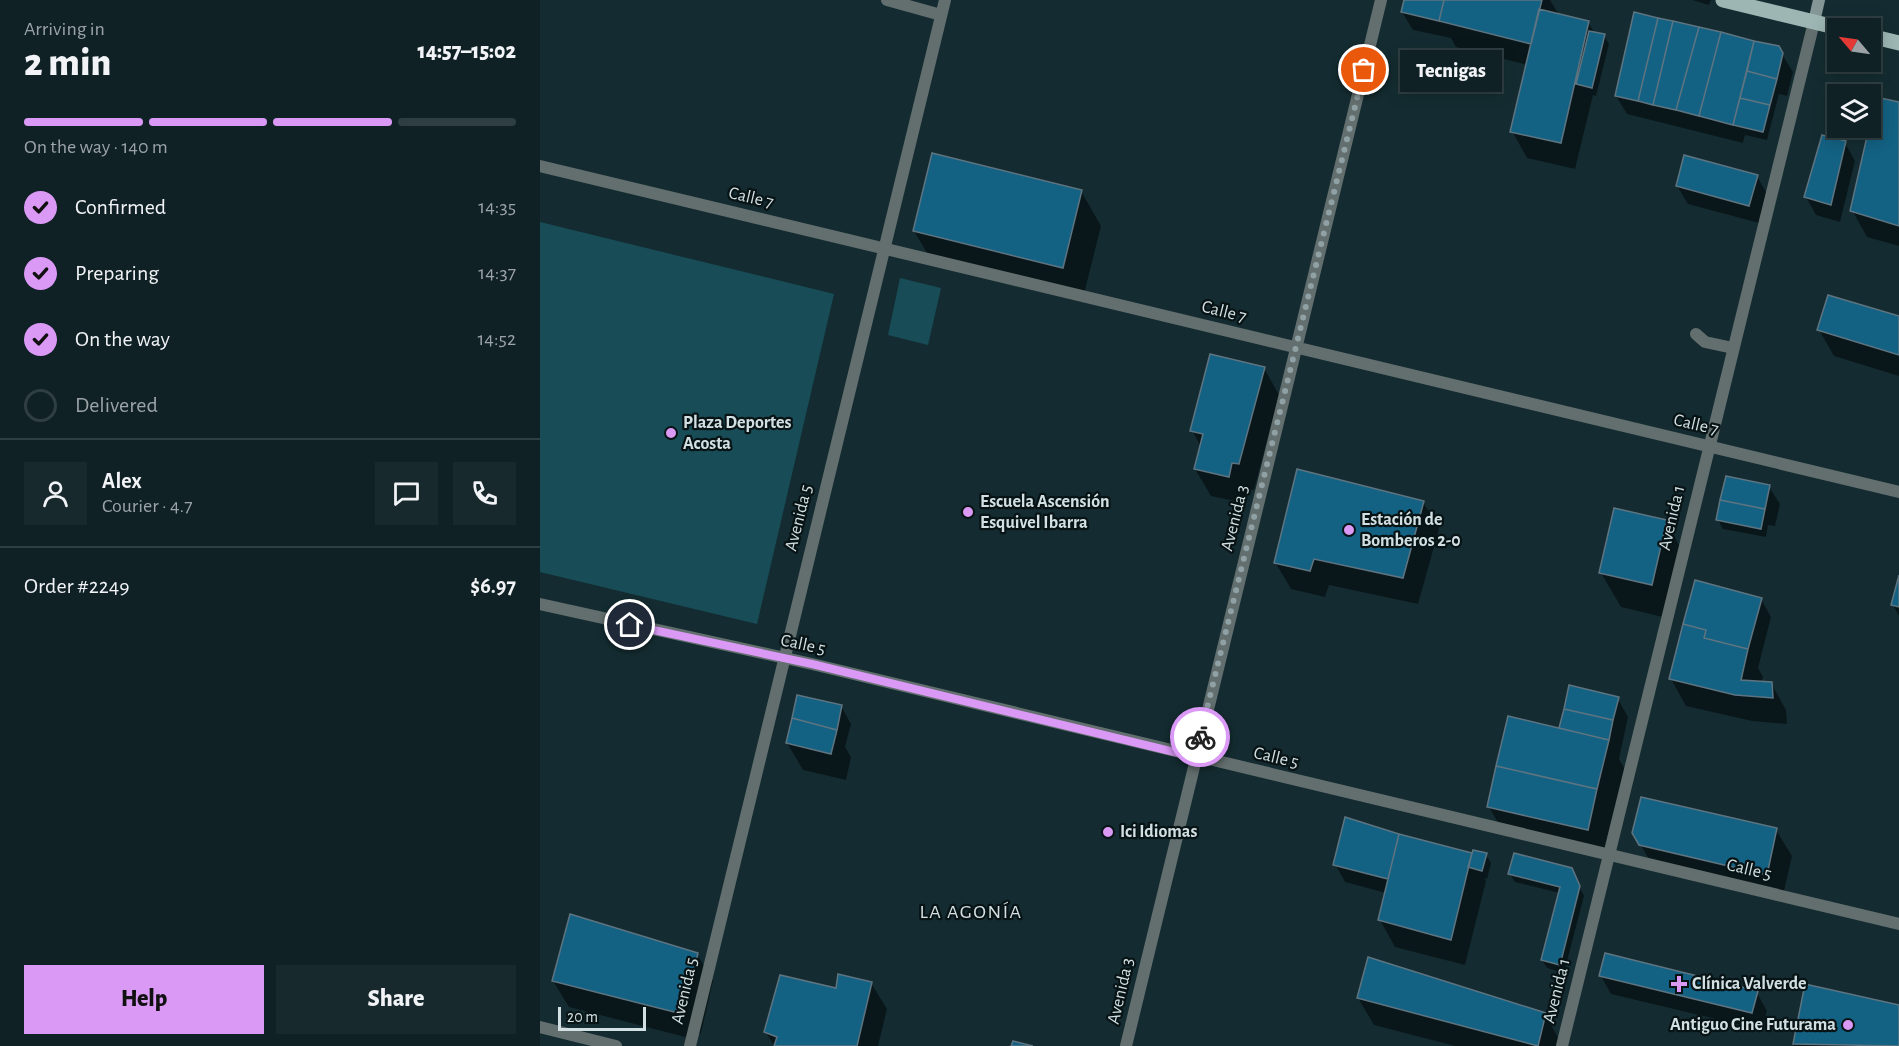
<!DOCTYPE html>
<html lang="en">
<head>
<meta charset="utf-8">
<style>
  body { margin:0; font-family:"Alegreya Sans",sans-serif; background:#18292d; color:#f1f3f6; height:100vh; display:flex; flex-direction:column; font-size:22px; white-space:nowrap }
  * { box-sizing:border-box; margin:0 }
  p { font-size:20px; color:#9ba3a7 }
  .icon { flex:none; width:33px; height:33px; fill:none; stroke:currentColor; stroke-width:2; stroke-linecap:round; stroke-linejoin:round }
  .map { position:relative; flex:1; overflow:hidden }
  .details { display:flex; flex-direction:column; background:#0f2125; width:540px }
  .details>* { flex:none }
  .needle { width:39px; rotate:299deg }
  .tools { position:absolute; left:1287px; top:18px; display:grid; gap:12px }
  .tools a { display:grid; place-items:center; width:54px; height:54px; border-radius:0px; background:#0f2125; box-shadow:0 3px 15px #0003,0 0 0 2px #2f3e42; font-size:30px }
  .scale { position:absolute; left:18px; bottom:15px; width:88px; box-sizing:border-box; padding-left:6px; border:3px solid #d2e0e3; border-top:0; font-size:16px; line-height:21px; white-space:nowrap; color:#d2e0e3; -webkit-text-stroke:4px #081315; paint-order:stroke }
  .pin { position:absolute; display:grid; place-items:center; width:51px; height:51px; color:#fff; margin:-26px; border:3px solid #fff; border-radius:50%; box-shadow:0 2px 6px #0007 }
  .courier { position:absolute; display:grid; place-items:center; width:60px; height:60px; margin:-30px; border:4px solid #db99f6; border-radius:50%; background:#fff; color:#222; box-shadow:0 2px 8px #0007 }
  .bubble { position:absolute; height:42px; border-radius:0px; background:#0f2125; box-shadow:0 3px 15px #0003,0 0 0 2px #2f3e42; font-size:20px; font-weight:800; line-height:42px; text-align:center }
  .head em { font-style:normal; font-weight:800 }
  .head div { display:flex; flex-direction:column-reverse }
  .head { display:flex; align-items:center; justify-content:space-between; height:102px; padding:0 24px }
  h1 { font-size:39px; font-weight:800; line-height:45px }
  .bar { display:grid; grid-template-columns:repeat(4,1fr); gap:9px 6px; align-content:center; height:72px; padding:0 24px }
  .bar i { height:8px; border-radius:4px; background:#2f3e42 }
  .bar .selected { background:#db99f6 }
  .bar p { grid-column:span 4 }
  .line { display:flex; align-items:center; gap:15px; padding:0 24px; border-top:2px solid #2f3e42 }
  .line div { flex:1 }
  .round { display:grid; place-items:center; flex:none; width:63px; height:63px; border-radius:0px; background:#18292d }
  ol { padding:0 24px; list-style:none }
  li { display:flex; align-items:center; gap:18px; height:66px }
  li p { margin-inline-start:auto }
  li .icon { padding:6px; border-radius:50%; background:#db99f6; color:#111; stroke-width:4 }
  li:last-child { color:#9ba3a7 }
  li i { width:33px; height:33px; border:3px solid #2f3e42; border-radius:50% }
  .cta { display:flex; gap:12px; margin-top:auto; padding:12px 24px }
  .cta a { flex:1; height:69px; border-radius:0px; background:#db99f6; color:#111; font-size:24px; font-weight:800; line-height:69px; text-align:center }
  .cta a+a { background:#18292d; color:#f1f3f6 }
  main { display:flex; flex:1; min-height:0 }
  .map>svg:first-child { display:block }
  .green { fill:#184d57 }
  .shadow { fill:#0007 }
  .building { fill:#136183; stroke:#5e7481; stroke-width:1.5 }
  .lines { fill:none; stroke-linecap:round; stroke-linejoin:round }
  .service { stroke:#636f6e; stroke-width:12 }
  .minor { stroke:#636f6e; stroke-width:12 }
  .tertiary { stroke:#636f6e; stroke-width:12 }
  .secondary { stroke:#849796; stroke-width:12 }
  .primary { stroke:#9db6b4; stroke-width:15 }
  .done { stroke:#90a1a5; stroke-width:6; stroke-dasharray:0 10.8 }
  .route { stroke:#db99f6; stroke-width:8 }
  .poi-dot { fill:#db99f6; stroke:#081315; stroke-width:2 }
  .labels { text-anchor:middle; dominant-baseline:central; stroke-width:4.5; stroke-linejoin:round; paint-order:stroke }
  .street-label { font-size:18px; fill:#d2e0e3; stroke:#081315 }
  .poi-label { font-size:18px; font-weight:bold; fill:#d2e0e3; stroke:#081315; text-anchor:start }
  .neighbourhood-label { font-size:20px; letter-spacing:1.5px; fill:#d2e0e3; stroke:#081315 }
</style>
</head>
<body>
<main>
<section class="details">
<div class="head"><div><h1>2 min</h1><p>Arriving in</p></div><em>14:57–15:02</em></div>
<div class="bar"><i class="selected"></i><i class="selected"></i><i class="selected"></i><i></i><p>On the way · 140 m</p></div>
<ol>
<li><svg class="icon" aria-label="check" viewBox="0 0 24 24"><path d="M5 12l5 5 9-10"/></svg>Confirmed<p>14:35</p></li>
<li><svg class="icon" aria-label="check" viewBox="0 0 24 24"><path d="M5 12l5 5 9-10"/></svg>Preparing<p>14:37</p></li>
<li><svg class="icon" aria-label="check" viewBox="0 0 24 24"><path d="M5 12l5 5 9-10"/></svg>On the way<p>14:52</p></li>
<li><i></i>Delivered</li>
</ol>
<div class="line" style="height:108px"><a class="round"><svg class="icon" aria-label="person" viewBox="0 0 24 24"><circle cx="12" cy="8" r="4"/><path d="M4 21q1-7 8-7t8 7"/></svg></a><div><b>Alex</b><p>Courier · 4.7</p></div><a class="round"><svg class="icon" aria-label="chat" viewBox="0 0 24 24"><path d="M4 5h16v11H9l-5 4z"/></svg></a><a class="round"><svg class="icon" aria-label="phone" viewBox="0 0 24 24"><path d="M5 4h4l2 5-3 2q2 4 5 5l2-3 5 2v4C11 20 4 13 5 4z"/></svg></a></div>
<div class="line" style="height:78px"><div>Order #2249</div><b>$6.97</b></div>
<div class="cta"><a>Help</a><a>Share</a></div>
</section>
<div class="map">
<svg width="1359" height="1046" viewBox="0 0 1359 1046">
  <rect width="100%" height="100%" fill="#142c31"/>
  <!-- green -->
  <path class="green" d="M 0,222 L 294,294 L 217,624 L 0,572 Z
    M 360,278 L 401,288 L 388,345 L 348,335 Z"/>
  <!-- shadow -->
  <path class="shadow" d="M 866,0 L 1010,0 L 1019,15 L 1048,22 L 1055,34 L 1064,36 L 1069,44 L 1056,96 L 1053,95 L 1035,169 L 987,158 L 972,131 L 988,65 L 916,47 L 911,38 L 873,30 L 862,12 Z
    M 1152,0 L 1171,0 L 1169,5 Z
    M 1095,14 L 1238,48 L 1253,72 L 1247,96 L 1239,94 L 1227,140 L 1205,135 L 1203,143 L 1087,114 L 1076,96 Z
    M 1359,103 L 1359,246 L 1327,237 L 1312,210 Z
    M 1305,143 L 1315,161 L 1300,222 L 1276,215 L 1266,197 Z
    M 1217,176 L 1227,194 L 1219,223 L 1148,204 L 1137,186 Z
    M 541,191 L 561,226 L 542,302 L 394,265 L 374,231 Z
    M 1359,318 L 1359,376 L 1294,356 L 1279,330 Z
    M 724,368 L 739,395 L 714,490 L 707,489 L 704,503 L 671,496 L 655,469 L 661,447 L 652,430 Z
    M 1229,487 L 1240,504 L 1235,526 L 1228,525 L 1226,537 L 1183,529 L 1178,520 Z
    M 883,502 L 899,529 L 878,604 L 789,585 L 785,597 L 751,589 L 735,562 Z
    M 1126,521 L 1145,556 L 1131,619 L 1081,607 L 1061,573 Z
    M 1359,581 L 1359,616 L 1353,605 Z
    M 1221,599 L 1231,617 L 1218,668 L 1223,677 L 1221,683 L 1231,683 L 1246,710 L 1247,724 L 1212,721 L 1146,706 L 1131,679 Z
    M 1030,687 L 1078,699 L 1088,717 L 1079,759 L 1088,775 L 1077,823 L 1071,822 L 1063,856 L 964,833 L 949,807 L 1020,730 Z
    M 301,706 L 311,724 L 305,747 L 311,757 L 306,780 L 263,770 L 247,743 Z
    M 1236,830 L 1252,856 L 1242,900 L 1116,871 L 1093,832 Z
    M 858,836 L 933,855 L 946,855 L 951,863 L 947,879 L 944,878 L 946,881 L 925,965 L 855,947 L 840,920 L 846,893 L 805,882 L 795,864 Z
    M 970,874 L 1034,876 L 1044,896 L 1024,973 L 1007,968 L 1002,960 L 1020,893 L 975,882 Z
    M 157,954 L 173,981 L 161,1033 L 149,1038 L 29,1007 L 13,981 Z
    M 1061,976 L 1217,993 L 1227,1011 L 1222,1030 L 1071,994 Z
    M 331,983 L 347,1009 L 338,1046 L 234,1046 L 226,1032 L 297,989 Z
    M 1266,986 L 1359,1007 L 1359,1046 L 1254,1046 Z
    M 818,998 L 1005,1014 L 1020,1041 L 1019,1046 L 915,1046 L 834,1025 Z"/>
  <!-- building -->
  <path class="building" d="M 864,0 L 904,0 L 899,21 L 861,12 Z
    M 904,0 L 1002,0 L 991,44 L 899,21 Z
    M 999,9 L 1049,21 L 1021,143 L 970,132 Z
    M 1094,12 L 1118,18 L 1098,101 L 1075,96 Z
    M 1118,18 L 1133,21 L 1113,105 L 1098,101 Z
    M 1133,21 L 1159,27 L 1136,110 L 1113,105 Z
    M 1159,27 L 1181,32 L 1159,116 L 1136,110 Z
    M 1049,31 L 1065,34 L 1052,88 L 1036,84 Z
    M 1181,32 L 1214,41 L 1193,125 L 1159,116 Z
    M 1214,41 L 1239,46 L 1243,53 L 1237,79 L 1207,71 Z
    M 1207,71 L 1237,79 L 1230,105 L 1200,98 Z
    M 1336,97 L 1359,102 L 1359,226 L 1310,211 Z
    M 1200,98 L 1230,105 L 1223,132 L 1193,125 Z
    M 1282,135 L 1306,141 L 1291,205 L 1264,197 Z
    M 392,153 L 542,190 L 523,268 L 373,231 Z
    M 1144,155 L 1218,175 L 1209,206 L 1136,186 Z
    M 1288,295 L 1359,316 L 1359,355 L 1277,330 Z
    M 670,354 L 725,367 L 699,464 L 692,463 L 689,477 L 654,469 L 663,434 L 650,431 Z
    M 757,469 L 884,501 L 863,578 L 774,559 L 770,571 L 734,563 Z
    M 1186,476 L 1230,485 L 1225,509 L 1180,500 Z
    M 1180,500 L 1225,509 L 1221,529 L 1176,520 Z
    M 1074,508 L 1127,520 L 1112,585 L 1059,573 Z
    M 1359,575 L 1359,607 L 1351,605 Z
    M 1155,580 L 1222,598 L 1208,649 L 1164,638 L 1166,630 L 1143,624 Z
    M 1143,624 L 1166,630 L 1164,638 L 1208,649 L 1201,680 L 1232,682 L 1233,698 L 1195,695 L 1129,679 Z
    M 1029,685 L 1079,697 L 1073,720 L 1024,709 Z
    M 257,695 L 302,705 L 297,730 L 252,718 Z
    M 1024,709 L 1073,720 L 1069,740 L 1019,728 Z
    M 968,716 L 1069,740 L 1057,789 L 956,766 Z
    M 252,718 L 297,730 L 291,754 L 246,743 Z
    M 956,766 L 1057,789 L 1048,830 L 947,807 Z
    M 1101,797 L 1237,828 L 1227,875 L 1099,845 L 1092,833 Z
    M 805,817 L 859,834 L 848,879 L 793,865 Z
    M 859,834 L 932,853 L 911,940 L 838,920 Z
    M 933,850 L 947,853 L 942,871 L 928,867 Z
    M 974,853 L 1032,868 L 1040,886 L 1020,965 L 1001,960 L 1020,887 L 968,874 Z
    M 30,914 L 158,953 L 146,1006 L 134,1012 L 12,981 Z
    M 1065,953 L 1218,991 L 1212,1013 L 1059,976 Z
    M 828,957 L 1006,1013 L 998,1046 L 817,998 Z
    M 298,974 L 332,982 L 317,1046 L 234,1046 L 237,1037 L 224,1032 L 240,975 L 296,988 Z
    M 1265,984 L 1359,1005 L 1359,1046 L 1253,1044 Z
    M 473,1041 L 493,1046 L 471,1046 Z"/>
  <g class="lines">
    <!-- service -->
    <path class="service" d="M 347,0 L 401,15
      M 1156,334 L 1165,342 L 1193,348"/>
    <!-- minor -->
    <path class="minor" d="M 0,166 L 1359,492
      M 0,604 L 272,664 L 1359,924
      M 0,1027 L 76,1046
      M 586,1046 L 841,0"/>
    <!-- tertiary -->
    <path class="tertiary" d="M 150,1046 L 405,0
      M 1022,1046 L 1274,22"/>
    <!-- secondary -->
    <path class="secondary" d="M 1274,22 L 1279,0"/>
    <!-- primary -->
    <path class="primary" d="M 1183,0 L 1299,28
      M 1330,36 L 1359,43"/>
  </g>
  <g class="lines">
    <!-- done -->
    <path class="done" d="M 660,737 L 824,70"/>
    <!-- route -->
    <path class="route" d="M 90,625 L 272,664 L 655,757 L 660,737"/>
  </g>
  <!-- markers -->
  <g class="poi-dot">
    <circle cx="131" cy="433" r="6"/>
    <circle cx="428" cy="512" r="6"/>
    <circle cx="809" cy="530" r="6"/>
    <circle cx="568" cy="832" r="6"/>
    <path d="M1136 975h6v6h6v6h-6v6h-6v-6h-6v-6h6z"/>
    <circle cx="1308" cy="1025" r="6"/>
  </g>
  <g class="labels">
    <!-- street labels -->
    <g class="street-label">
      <text transform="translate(211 198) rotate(13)">Calle 7</text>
      <text transform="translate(684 312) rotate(14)">Calle 7</text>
      <text transform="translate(1156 425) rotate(13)">Calle 7</text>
      <text transform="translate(259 518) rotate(-76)">Avenida 5</text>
      <text transform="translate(695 518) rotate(-76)">Avenida 3</text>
      <text transform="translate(1132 518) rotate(-77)">Avenida 1</text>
      <text transform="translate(263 645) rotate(12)">Calle 5</text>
      <text transform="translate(736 758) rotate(13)">Calle 5</text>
      <text transform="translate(1209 870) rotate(13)">Calle 5</text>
      <text transform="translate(145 991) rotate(-77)">Avenida 5</text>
      <text transform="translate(581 991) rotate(-77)">Avenida 3</text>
      <text transform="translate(1017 991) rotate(-76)">Avenida 1</text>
    </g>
    <!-- poi labels -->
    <g class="poi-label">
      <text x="143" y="423">Plaza Deportes<tspan x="143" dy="21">Acosta</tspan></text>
      <text x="440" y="502">Escuela Ascensión<tspan x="440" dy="21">Esquivel Ibarra</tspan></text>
      <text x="821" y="520">Estación de<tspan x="821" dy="21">Bomberos 2-0</tspan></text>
      <text x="580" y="832">Ici Idiomas</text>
      <text x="1152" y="984">Clínica Valverde</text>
      <text x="1296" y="1025" text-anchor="end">Antiguo Cine Futurama</text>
    </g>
    <!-- neighbourhood labels -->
    <g class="neighbourhood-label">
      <text x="431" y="912">LA AGONÍA</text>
    </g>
  </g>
</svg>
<div class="tools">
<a><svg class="needle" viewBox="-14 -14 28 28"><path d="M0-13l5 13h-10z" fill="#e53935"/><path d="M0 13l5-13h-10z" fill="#9ba3a7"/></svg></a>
<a><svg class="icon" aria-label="layers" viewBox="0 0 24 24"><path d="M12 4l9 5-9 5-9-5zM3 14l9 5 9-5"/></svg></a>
</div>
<div class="scale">20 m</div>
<div class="pin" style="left:824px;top:70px;background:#ea580c"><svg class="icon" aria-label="bag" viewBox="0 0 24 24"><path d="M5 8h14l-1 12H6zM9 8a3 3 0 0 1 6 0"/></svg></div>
<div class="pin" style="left:90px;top:625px;background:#1f2937"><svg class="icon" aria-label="home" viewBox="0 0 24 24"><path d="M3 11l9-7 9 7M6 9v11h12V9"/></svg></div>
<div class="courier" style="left:660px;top:737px"><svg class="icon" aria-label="bike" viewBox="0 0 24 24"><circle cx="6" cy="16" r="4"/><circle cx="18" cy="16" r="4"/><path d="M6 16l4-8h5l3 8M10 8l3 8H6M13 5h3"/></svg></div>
<div class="bubble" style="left:860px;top:50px;width:102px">Tecnigas</div>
</div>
</main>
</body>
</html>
